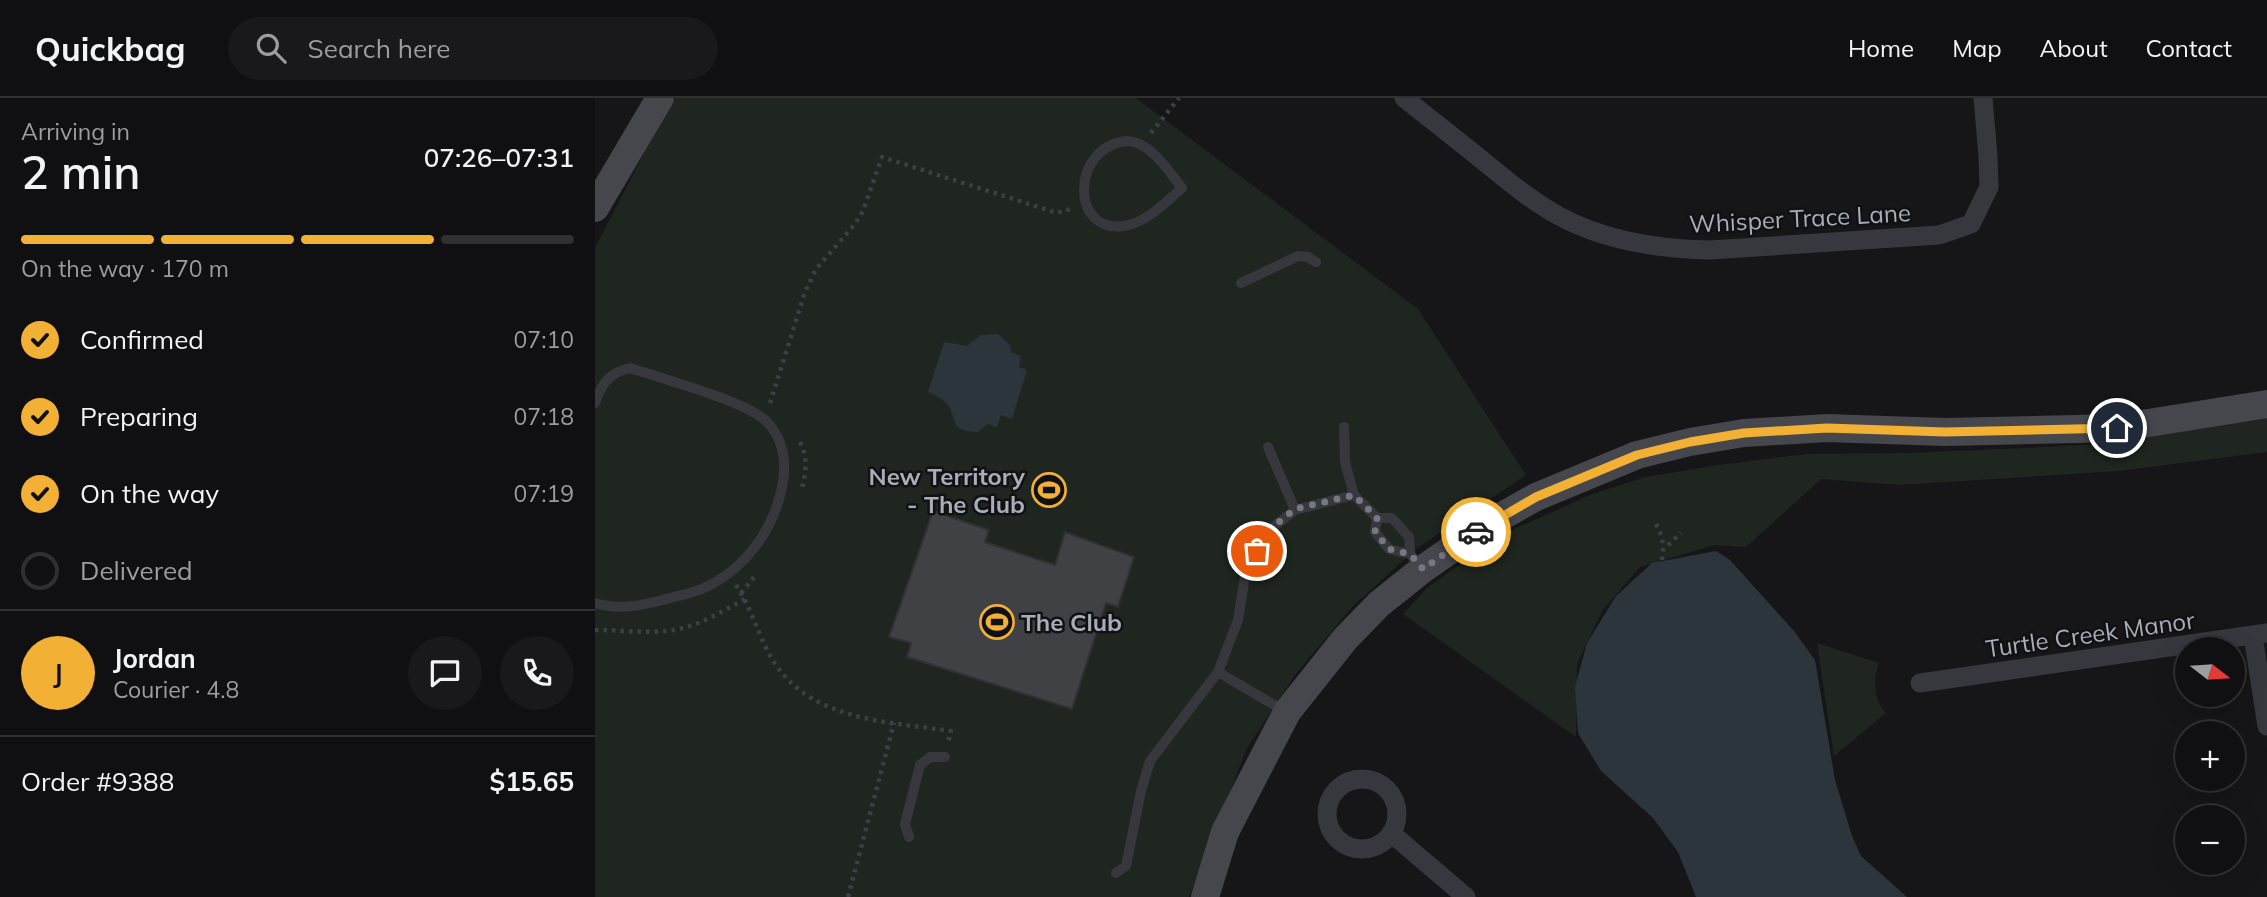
<!DOCTYPE html>
<html lang="en">
<head>
<meta charset="utf-8">
<style>
  body { margin:0; font-family:Mulish,sans-serif; background:#19191b; color:#f1f3f6; height:100vh; display:flex; flex-direction:column; font-size:26px; white-space:nowrap }
  * { box-sizing:border-box; margin:0 }
  p { font-size:23px; color:#9c9d9f }
  .icon { flex:none; width:38px; height:38px; fill:none; stroke:currentColor; stroke-width:2; stroke-linecap:round; stroke-linejoin:round }
  .map { position:relative; flex:1; overflow:hidden }
  .drawer { display:flex; flex-direction:column; background:#101012; width:595px }
  .drawer>* { flex:none }
  .needle { width:46px; rotate:107deg }
  .controls { position:absolute; left:1580px; top:539px; display:grid; gap:14px }
  .controls a { display:grid; place-items:center; width:70px; height:70px; border-radius:50%; background:#101012; box-shadow:0 7px 28px #0002,0 0 0 2px #303032; font-size:35px }
  .pin { position:absolute; display:grid; place-items:center; width:60px; height:60px; color:#fff; margin:-30px; border:4px solid #fff; border-radius:50%; box-shadow:0 2px 7px #0007 }
  .courier { position:absolute; display:grid; place-items:center; width:70px; height:70px; margin:-35px; border:5px solid #f2b134; border-radius:50%; background:#fff; color:#222; box-shadow:0 2px 9px #0007 }
  .head em { font-style:normal; font-weight:600 }
  .head div { display:flex; flex-direction:column-reverse }
  .head { display:flex; align-items:center; justify-content:space-between; height:119px; padding:0 21px }
  h1 { font-size:46px; font-weight:600; line-height:52px }
  .bar { display:grid; grid-template-columns:repeat(4,1fr); gap:10px 7px; align-content:center; height:84px; padding:0 21px }
  .bar i { height:9px; border-radius:5px; background:#303032 }
  .bar .selected { background:#f2b134 }
  .bar p { grid-column:span 4 }
  .line { display:flex; align-items:center; gap:18px; padding:0 21px; border-top:2px solid #303032 }
  .line div { flex:1 }
  .round { display:grid; place-items:center; flex:none; width:74px; height:74px; border-radius:37px; background:#19191b }
  ol { padding:0 21px; list-style:none }
  li { display:flex; align-items:center; gap:21px; height:77px }
  li p { margin-inline-start:auto }
  li .icon { padding:7px; border-radius:50%; background:#f2b134; color:#111; stroke-width:4 }
  li:last-child { color:#9c9d9f }
  li i { width:38px; height:38px; border:4px solid #303032; border-radius:50% }
  header { display:flex; align-items:center; gap:42px; box-sizing:border-box; height:98px; padding:0 35px; background:#101012; border-bottom:2px solid #303032 }
  header strong { font-size:33px }
  nav { display:flex; gap:38px; margin-inline-start:auto; font-size:24px }
  .search { width:490px; height:63px; background:#19191b; display:flex; align-items:center; gap:18px; box-sizing:border-box; padding:0 24px; border-radius:38px; color:#9c9d9f; font-size:26px }
  main { display:flex; flex:1; min-height:0 }
  .map>svg:first-child { display:block }
  .green { fill:#1e261f }
  .water { fill:#2c353c }
  .building { fill:#404145; stroke:#303034; stroke-width:2 }
  .lines { fill:none; stroke-linecap:round; stroke-linejoin:round }
  .path { stroke:#3d3f44; stroke-width:4.5; stroke-dasharray:3.5 5; stroke-linecap:butt }
  .lane { stroke:#37383d; stroke-width:10 }
  .street { stroke:#37383d; stroke-width:19 }
  .secondary { stroke:#45474d; stroke-width:28 }
  .done { stroke:#757880; stroke-width:7; stroke-dasharray:0 12.6 }
  .route { stroke:#f2b134; stroke-width:9 }
  .labels { text-anchor:middle; dominant-baseline:central; stroke-width:5; stroke-linejoin:round; paint-order:stroke }
  .street-label { font-size:24px; fill:#a8adb8; stroke:#111113 }
  .poi-label { font-size:24px; font-weight:bold; fill:#a8adb8; stroke:#111113; text-anchor:end }
</style>
</head>
<body>
<header>
<strong>Quickbag</strong>
<div class="search"><svg class="icon" aria-label="search" viewBox="0 0 24 24"><circle cx="10" cy="10" r="6"/><path d="M15 15l6 6"/></svg>Search here</div>
<nav><a>Home</a><a>Map</a><a>About</a><a>Contact</a></nav>
</header>
<main>
<section class="drawer">
<div class="head"><div><h1>2 min</h1><p>Arriving in</p></div><em>07:26–07:31</em></div>
<div class="bar"><i class="selected"></i><i class="selected"></i><i class="selected"></i><i></i><p>On the way · 170 m</p></div>
<ol>
<li><svg class="icon" aria-label="check" viewBox="0 0 24 24"><path d="M5 12l5 5 9-10"/></svg>Confirmed<p>07:10</p></li>
<li><svg class="icon" aria-label="check" viewBox="0 0 24 24"><path d="M5 12l5 5 9-10"/></svg>Preparing<p>07:18</p></li>
<li><svg class="icon" aria-label="check" viewBox="0 0 24 24"><path d="M5 12l5 5 9-10"/></svg>On the way<p>07:19</p></li>
<li><i></i>Delivered</li>
</ol>
<div class="line" style="height:126px"><b class="round" style="background:#f2b134;color:#111">J</b><div><b>Jordan</b><p>Courier · 4.8</p></div><a class="round"><svg class="icon" aria-label="chat" viewBox="0 0 24 24"><path d="M4 5h16v11H9l-5 4z"/></svg></a><a class="round"><svg class="icon" aria-label="phone" viewBox="0 0 24 24"><path d="M5 4h4l2 5-3 2q2 4 5 5l2-3 5 2v4C11 20 4 13 5 4z"/></svg></a></div>
<div class="line" style="height:91px"><div>Order #9388</div><b>$15.65</b></div>
</section>
<div class="map">
<svg width="1672" height="799" viewBox="0 0 1672 799">
  <rect width="100%" height="100%" fill="#161618"/>
  <!-- green -->
  <path class="green" d="M 81,0 L 541,0 L 823,211 L 931,377 L 821,451 L 758,508 L 700,577 L 652,650 L 594,799 L 0,799 L 0,150 L 64,26 Z
    M 1672,318 L 1672,354 L 1524,373 L 1304,387 L 1226,381 L 1151,449 L 1120,447 L 1045,469 L 1007,513 L 982,566 L 981,639 L 808,516 L 832,490 L 904,438 L 995,397 L 1050,379 L 1131,366 L 1211,356 L 1313,355 L 1515,346 L 1622,325 Z
    M 1222,545 L 1284,565 C 1278,581 1278,601 1291,615 L 1239,658 Z"/>
  <!-- water -->
  <path class="water" d="M 403,236 L 415,247 L 416,254 L 426,258 L 424,269 L 432,272 L 417,321 L 406,317 L 402,329 L 392,326 L 383,334 C 352,333 364,321 352,306 C 347,300 340,297 333,294 L 349,244 L 372,248 L 386,237 Z
    M 1121,453 L 1135,462 L 1199,533 L 1220,562 L 1240,682 L 1257,738 L 1266,758 L 1312,799 L 1101,799 L 1083,754 L 1058,720 L 1006,673 L 983,635 L 980,589 L 992,545 L 1021,498 L 1057,465 Z"/>
  <!-- building -->
  <path class="building" d="M 338,413 L 394,432 L 390,444 L 460,467 L 470,434 L 539,459 L 523,509 L 511,505 L 477,611 L 312,559 L 316,545 L 294,539 Z"/>
  <g class="lines">
    <!-- path -->
    <path class="path" d="M 556,35 L 584,0
      M 175,305 L 210,194 L 221,171 L 260,126 L 268,113 L 287,59 L 462,115 L 478,110
      M 205,344 C 213,359 211,374 207,390
      M 1061,426 L 1067,439 L 1068,451
      M 1067,462 L 1068,452 L 1086,435
      M 141,487 C 155,508 162,532 173,554 C 209,623 289,623 356,633 L 353,645
      M 146,495 L 161,477
      M 0,532 C 26,532 53,536 78,532 C 104,528 128,513 150,501
      M 253,799 L 299,625"/>
    <!-- lane -->
    <path class="lane" d="M 533,43 C 557,45 573,73 587,90 C 571,104 551,125 529,128 C 474,136 476,47 533,43 Z
      M 646,185 L 703,158 L 713,159 L 721,164
      M 0,305 C 7,285 14,275 35,270 C 65,280 155,304 173,325 C 191,345 192,369 186,394 C 176,436 148,472 109,490 C 96,496 81,498 68,502 C 45,508 22,512 0,505
      M 749,329 L 750,364 L 759,397
      M 673,349 L 700,412
      M 782,420 L 780,434 L 794,451 L 815,456
      M 623,574 L 643,522 L 651,472 L 673,433 L 700,412 L 759,397 L 782,420 L 797,420 L 814,439 L 815,456 L 826,469
      M 314,739 L 310,726 L 325,667 L 335,659 L 350,659
      M 521,775 L 531,768 L 546,693 L 555,663 L 623,574 L 691,614"/>
    <!-- street -->
    <path class="street" d="M 809,0 C 839,24 869,47 898,71 C 919,88 940,105 964,118 C 1010,143 1063,151 1115,152 L 1344,137 L 1376,126 L 1394,89 L 1393,58 L 1388,0
      M 1658,538 L 1672,628
      M 1325,585 L 1672,535
      M732 716a35 35 0 1 1 70 0a35 35 0 1 1-70 0Z
      M 796,735 L 871,799"/>
    <!-- secondary -->
    <path class="secondary" d="M 0,110 L 65,0
      M 610,799 L 630,734 L 692,614 L 750,541 L 784,506 L 828,471 L 891,427 L 941,399 L 1042,357 L 1095,344 L 1149,335 L 1232,330 L 1350,334 L 1522,330 L 1672,306"/>
  </g>
  <g class="lines">
    <!-- done -->
    <path class="done" d="M 662,453 L 673,433 L 700,411 L 759,397 L 782,420 L 780,434 L 794,451 L 815,456 L 828,471 L 881,434"/>
    <!-- route -->
    <path class="route" d="M 881,434 L 941,399 L 1042,357 L 1095,344 L 1149,335 L 1232,330 L 1350,334 L 1522,330"/>
  </g>
  <!-- icons -->
  <defs>
    <g id="stadium-ring" transform="scale(1.75)"><circle r="9.5" fill="#111113" stroke="#f2b134" stroke-width="1.5"/><path d="M0-5a6.5 5 0 1 0 0 10a6.5 5 0 1 0 0-10ZM-3.5-1.8h7v3.6h-7Z" fill="#f2b134"/></g>
  </defs>
  <g fill-rule="evenodd">
    <use href="#stadium-ring" x="454" y="392"/>
    <use href="#stadium-ring" x="402" y="524"/>
  </g>
  <g class="labels">
    <!-- street labels -->
    <g class="street-label">
      <text transform="translate(1205 120) rotate(-3)">Whisper Trace Lane</text>
      <text transform="translate(1495 536) rotate(-8)">Turtle Creek Manor</text>
    </g>
    <!-- poi labels -->
    <g class="poi-label">
      <text x="430" y="378">New Territory<tspan x="430" dy="28">- The Club</tspan></text>
      <text x="426" y="524" text-anchor="start">The Club</text>
    </g>
  </g>
</svg>
<div class="controls">
<a><svg class="needle" viewBox="-14 -14 28 28"><path d="M0-13l5 13h-10z" fill="#e53935"/><path d="M0 13l5-13h-10z" fill="#9c9d9f"/></svg></a>
<a>+</a>
<a>−</a>
</div>
<div class="pin" style="left:662px;top:453px;background:#ea580c"><svg class="icon" aria-label="bag" viewBox="0 0 24 24"><path d="M5 8h14l-1 12H6zM9 8a3 3 0 0 1 6 0"/></svg></div>
<div class="pin" style="left:1522px;top:330px;background:#1f2937"><svg class="icon" aria-label="home" viewBox="0 0 24 24"><path d="M3 11l9-7 9 7M6 9v11h12V9"/></svg></div>
<div class="courier" style="left:881px;top:434px"><svg class="icon" aria-label="car" viewBox="0 0 24 24"><path d="M5 17H2v-5l4-1 3-4h7l3 4 3 1v5h-3M9 17h6M6 11h13"/><circle cx="7" cy="17" r="2"/><circle cx="17" cy="17" r="2"/></svg></div>
</div>
</main>
</body>
</html>
